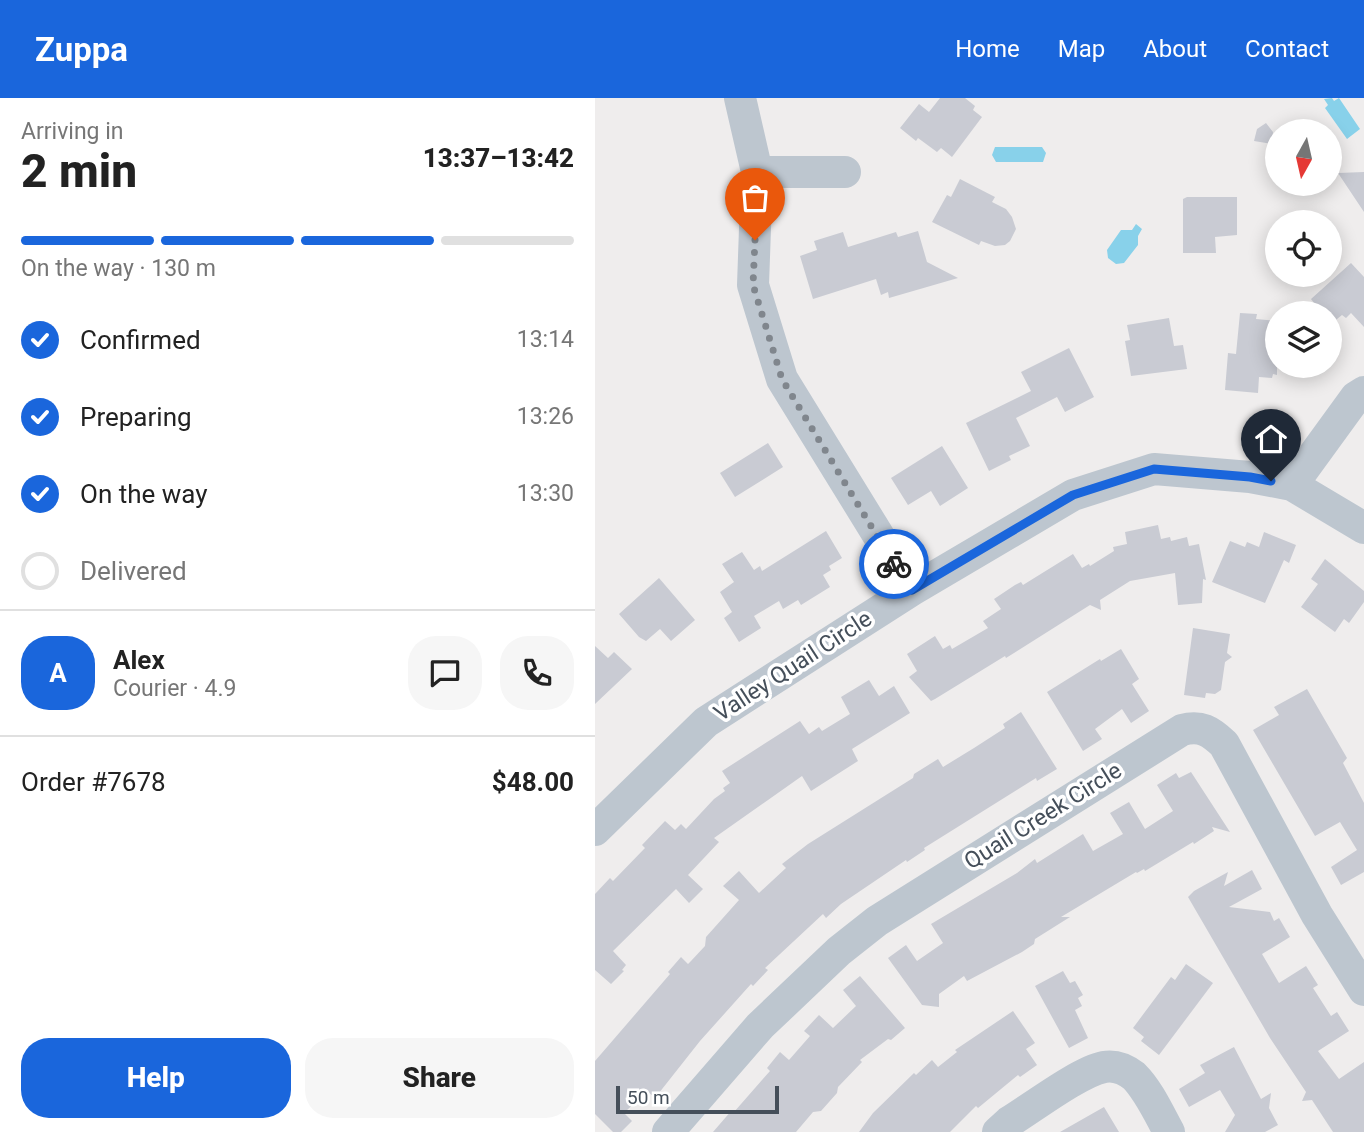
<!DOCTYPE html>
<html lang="en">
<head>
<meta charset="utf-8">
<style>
  body { margin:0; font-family:Roboto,sans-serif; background:#f6f6f6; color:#222; height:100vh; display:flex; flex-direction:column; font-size:26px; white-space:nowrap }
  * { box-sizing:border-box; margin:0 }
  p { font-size:23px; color:#767676 }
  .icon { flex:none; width:38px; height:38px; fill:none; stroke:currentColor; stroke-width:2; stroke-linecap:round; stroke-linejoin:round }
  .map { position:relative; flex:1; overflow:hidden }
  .sheet { display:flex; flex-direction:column; background:#fff; width:595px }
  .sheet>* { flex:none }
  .needle { width:46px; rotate:188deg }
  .fabs { position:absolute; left:670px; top:21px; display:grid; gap:14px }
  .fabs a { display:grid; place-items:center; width:77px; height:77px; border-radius:50%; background:#fff; box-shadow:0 4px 18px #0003; font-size:35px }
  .scale { position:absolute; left:21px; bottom:18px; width:163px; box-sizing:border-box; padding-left:7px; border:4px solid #454f5a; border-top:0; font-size:19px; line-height:24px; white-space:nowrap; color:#454f5a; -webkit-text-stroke:5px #fff; paint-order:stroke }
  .pin { position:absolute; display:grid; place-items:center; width:60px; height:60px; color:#fff; margin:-72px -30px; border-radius:50% 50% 50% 0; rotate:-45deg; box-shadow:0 0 7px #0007 }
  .pin .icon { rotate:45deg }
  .courier { position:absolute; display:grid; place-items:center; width:70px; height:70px; margin:-35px; border:5px solid #1a66dc; border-radius:50%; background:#fff; color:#222; box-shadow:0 2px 9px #0007 }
  .headline em { font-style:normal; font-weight:800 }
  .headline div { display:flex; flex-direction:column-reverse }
  .headline { display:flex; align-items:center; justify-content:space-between; height:119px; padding:0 21px }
  h1 { font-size:46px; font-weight:800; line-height:52px }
  .bar { display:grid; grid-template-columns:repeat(4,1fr); gap:10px 7px; align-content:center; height:84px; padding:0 21px }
  .bar i { height:9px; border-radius:5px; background:#e0e0e0 }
  .bar .on { background:#1a66dc }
  .bar p { grid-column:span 4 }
  .line { display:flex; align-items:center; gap:18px; padding:0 21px; border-top:2px solid #e0e0e0 }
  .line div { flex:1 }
  .round { display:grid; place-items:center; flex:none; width:74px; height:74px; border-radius:28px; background:#f6f6f6 }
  ol { padding:0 21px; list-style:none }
  li { display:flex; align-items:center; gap:21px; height:77px }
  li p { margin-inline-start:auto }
  li .icon { padding:7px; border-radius:50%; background:#1a66dc; color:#fff; stroke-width:4 }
  li:last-child { color:#767676 }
  li i { width:38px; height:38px; border:4px solid #e0e0e0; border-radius:50% }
  .action { display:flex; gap:14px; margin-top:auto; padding:14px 21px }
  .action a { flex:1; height:80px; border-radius:28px; background:#1a66dc; color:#fff; font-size:28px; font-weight:800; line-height:80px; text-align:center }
  .action a+a { background:#f6f6f6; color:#222 }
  header { display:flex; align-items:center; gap:42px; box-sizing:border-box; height:98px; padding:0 35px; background:#1a66dc; color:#fff }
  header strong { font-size:33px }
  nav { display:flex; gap:38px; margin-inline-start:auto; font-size:24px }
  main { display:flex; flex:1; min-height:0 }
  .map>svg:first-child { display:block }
  .water { fill:#88d1ea }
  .building { fill:#c9cbd3 }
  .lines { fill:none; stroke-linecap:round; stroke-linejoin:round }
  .minor { stroke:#bdc6cf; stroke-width:32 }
  .done { stroke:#80868d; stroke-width:7; stroke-dasharray:0 12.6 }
  .route { stroke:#1a66dc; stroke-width:9 }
  .labels { text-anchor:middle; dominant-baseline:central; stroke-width:7; stroke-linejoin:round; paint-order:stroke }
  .street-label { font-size:23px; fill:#454f5a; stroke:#fff }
</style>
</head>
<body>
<header>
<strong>Zuppa</strong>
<nav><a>Home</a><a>Map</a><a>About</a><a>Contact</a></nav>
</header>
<main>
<section class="sheet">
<div class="headline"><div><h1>2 min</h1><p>Arriving in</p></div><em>13:37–13:42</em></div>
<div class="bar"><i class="on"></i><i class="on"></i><i class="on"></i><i></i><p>On the way · 130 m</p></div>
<ol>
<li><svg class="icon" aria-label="check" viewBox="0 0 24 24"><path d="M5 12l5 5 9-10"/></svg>Confirmed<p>13:14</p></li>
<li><svg class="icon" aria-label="check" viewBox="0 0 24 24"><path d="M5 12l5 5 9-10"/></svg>Preparing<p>13:26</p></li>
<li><svg class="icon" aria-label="check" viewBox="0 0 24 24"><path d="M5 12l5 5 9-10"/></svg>On the way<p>13:30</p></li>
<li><i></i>Delivered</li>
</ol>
<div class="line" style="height:126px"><b class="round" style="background:#1a66dc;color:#fff">A</b><div><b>Alex</b><p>Courier · 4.9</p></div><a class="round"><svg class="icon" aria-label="chat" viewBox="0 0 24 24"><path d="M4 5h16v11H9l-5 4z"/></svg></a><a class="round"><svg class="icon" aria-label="phone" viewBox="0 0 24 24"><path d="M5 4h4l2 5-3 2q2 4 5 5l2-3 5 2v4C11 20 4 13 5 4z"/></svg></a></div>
<div class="line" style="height:91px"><div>Order #7678</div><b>$48.00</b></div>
<div class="action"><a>Help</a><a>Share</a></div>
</section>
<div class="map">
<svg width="769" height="1034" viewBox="0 0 769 1034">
  <rect width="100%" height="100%" fill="#efeded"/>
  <!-- water -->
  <path class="water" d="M 737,0 L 739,3 L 744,0 L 765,31 L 752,41 L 730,10 L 733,7 L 729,1 Z
    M 400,49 L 447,49 L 451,55 L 448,64 L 401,64 L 397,57 Z
    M 541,126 L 547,131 L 543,138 L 543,147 L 529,165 L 521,166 L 513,160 L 512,152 L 526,132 L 537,132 Z"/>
  <!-- building -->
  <path class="building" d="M 345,0 L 370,0 L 380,8 L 378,12 L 387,19 L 357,59 L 346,50 L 342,54 L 323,40 L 321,43 L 305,30 L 324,6 L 334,14 Z
    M 671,25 L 678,34 L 677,46 L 659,43 L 662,31 Z
    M 769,74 L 769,114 L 743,75 Z
    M 365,81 L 400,99 L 397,104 L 411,111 L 417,119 L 421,131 L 415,143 L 410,147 L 400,148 L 386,143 L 384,147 L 337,124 L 352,97 L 356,99 Z
    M 592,99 L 642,99 L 642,137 L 620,139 L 621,155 L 588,155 L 588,101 Z
    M 323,133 L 332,164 L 363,180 L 294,200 L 293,194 L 286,197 L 281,181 L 218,201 L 205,158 L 222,152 L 219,143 L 248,134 L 253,149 L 301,134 L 303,139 Z
    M 756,165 L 769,179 L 769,229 L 756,215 L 751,220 L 747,217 L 737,225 L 735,215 L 708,215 L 719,205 L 716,201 Z
    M 645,215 L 662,216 L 661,221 L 682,223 L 682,277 L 678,276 L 677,280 L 664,279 L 663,295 L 630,292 L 633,255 L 641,256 Z
    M 574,220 L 579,248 L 588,247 L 592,271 L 536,278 L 530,243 L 535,242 L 532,227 Z
    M 474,250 L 499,299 L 470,314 L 462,299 L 421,320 L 435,348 L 414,358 L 416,362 L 394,373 L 371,325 L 436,293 L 426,274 Z
    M 173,345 L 188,369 L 140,399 L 125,375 Z
    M 347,348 L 373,390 L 345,408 L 336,393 L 313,407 L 296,380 Z
    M 563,427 L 566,441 L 575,439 L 576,443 L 592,439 L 594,448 L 604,446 L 611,482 L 608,481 L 607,505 L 583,507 L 580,475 L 535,483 L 505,502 L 506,512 L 495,507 L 411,560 L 410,558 L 340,601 L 336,603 L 314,579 L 322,573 L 312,556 L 340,538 L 348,551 L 355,547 L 357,551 L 393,530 L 388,523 L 406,511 L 399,501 L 420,487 L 426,484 L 428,487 L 478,456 L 487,470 L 494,466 L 495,468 L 519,453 L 518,449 L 532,446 L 530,434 Z
    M 231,433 L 247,460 L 234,468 L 236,472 L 228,477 L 235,489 L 206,507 L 203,502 L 188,511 L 184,503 L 159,518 L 166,530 L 144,544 L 129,520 L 137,514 L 125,494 L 139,484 L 127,466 L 147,454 L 159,472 L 165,468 L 167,473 Z
    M 669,434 L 701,447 L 694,465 L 689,462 L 670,505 L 617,484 L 635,443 L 650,449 L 652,444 L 664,449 Z
    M 730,461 L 769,493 L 769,504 L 754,525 L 749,521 L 740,534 L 706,509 L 723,486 L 716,481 Z
    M 64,480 L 100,522 L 76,543 L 65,531 L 51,543 L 44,539 L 24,516 Z
    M 598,530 L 635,536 L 632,555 L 637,559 L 630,564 L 626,592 L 620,596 L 611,595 L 610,600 L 589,597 Z
    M 0,548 L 13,560 L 19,554 L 37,571 L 0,606 Z
    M 526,551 L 544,581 L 537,586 L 554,613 L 536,625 L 527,611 L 500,631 L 507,641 L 488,653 L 452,594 L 505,561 L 506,563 Z
    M 274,582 L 284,598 L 299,588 L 315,615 L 257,651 L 263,663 L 216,693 L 207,678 L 119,740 L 124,744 L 93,777 L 108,791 L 94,805 L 81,791 L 18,853 L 31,867 L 27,872 L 29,873 L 16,886 L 0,872 L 0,796 L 15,780 L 18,783 L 50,750 L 47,747 L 70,723 L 80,732 L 86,726 L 91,731 L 119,701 L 130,693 L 128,690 L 135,685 L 127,673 L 205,623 L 214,636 L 224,629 L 227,633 L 255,616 L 246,599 Z
    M 712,591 L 752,660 L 748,665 L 769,705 L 769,774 L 746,787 L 736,769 L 762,752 L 745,724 L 720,738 L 658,632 L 684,617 L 679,609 Z
    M 426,614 L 462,671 L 442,683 L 441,680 L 329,750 L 330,752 L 312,764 L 311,762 L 246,806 L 231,820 L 228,816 L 170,870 L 173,872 L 158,888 L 156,886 L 105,943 L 60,1000 L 52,993 L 29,1015 L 37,1023 L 26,1034 L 18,1034 L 0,1016 L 0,963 L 75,876 L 73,874 L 86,859 L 93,866 L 96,863 L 110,848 L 111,839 L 144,802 L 128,788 L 144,773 L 164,795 L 191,770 L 187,766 L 213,746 L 318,680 L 319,676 L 343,661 L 348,669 L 379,650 L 410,630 L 408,626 Z
    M 596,674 L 635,734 L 617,729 L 619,733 L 599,746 L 598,744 L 550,773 L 549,771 L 542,775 L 541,774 L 466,819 L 475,819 L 440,841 L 439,846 L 427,854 L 372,883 L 369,878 L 344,896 L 344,909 L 327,907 L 293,860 L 311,847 L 322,863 L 348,845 L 336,826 L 422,775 L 440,761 L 442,765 L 488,736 L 498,753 L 528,736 L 515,715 L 534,704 L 550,731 L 578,713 L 562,687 L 581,675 L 584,680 Z
    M 657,772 L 667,791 L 634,809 L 675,814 L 679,823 L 684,820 L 695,839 L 667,856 L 684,885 L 711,868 L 723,887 L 718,890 L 736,918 L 742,914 L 754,933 L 723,953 L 744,981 L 769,964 L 769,1034 L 738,1034 L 717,1002 L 707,1003 L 711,994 L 675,940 L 593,799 L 599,793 L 633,774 L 629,788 Z
    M 591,866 L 618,885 L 564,957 L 546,943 L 549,939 L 538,930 L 576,879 L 580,882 Z
    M 468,873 L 475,885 L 480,883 L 488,897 L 483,900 L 487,908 L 480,912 L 493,940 L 474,950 L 440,888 Z
    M 265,878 L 310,930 L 296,942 L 293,941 L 265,962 L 267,964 L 243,989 L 242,995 L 226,1013 L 218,1014 L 201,1034 L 118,1034 L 137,1012 L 139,1014 L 175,973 L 172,970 L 185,954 L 194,962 L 215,938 L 209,933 L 224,917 L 238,930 L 261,908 L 248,892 Z
    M 418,913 L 440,945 L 431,951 L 442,967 L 425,979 L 423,977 L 383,1010 L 381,1008 L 355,1034 L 264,1034 L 278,1015 L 319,975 L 321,977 L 337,962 L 343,969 L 362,954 L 360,952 Z
    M 639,949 L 666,1001 L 676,995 L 674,1010 L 683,1027 L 670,1034 L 630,1034 L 640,1017 L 625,992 L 594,1009 L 584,991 L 610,975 L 605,967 Z
    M 509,1009 L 524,1034 L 465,1034 Z"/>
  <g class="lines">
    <!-- minor -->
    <path class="minor" d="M 145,0 L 162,74 L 158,187 L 187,281 L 317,492
      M 162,74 L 250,74
      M 697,387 L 761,299 L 769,294
      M 0,732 L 111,624 L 317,492 L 478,397 L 559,371 L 655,379 L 697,387 L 769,430
      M 73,1034 L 165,928 L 244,853 L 282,823 L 587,632 C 606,627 615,633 629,646 L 722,817 L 769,892
      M 403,1034 L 414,1024 C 437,1010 484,974 509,969 C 520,967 530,971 539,978 C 554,993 564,1016 574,1034"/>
  </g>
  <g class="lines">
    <!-- done -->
    <path class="done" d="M 160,142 L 158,187 L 187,281 L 299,466"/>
    <!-- route -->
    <path class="route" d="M 299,466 L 317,492 L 478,397 L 559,371 L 655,379 L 676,383"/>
  </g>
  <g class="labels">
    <!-- street labels -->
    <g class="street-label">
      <text transform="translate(198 568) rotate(-33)">Valley Quail Circle</text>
      <text transform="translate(448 718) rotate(-32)">Quail Creek Circle</text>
    </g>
  </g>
</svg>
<div class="fabs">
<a><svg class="needle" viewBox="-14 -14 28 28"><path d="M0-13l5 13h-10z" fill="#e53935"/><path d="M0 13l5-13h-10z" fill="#767676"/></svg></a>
<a><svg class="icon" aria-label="locate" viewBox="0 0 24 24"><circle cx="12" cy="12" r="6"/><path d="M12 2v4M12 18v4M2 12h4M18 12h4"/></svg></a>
<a><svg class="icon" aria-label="layers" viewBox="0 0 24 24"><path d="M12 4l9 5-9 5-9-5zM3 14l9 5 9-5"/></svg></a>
</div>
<div class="scale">50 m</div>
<div class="pin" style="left:160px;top:142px;background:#ea580c"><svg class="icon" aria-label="bag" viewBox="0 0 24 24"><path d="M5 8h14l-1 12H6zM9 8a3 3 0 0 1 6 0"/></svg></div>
<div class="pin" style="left:676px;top:383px;background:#1f2937"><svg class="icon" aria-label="home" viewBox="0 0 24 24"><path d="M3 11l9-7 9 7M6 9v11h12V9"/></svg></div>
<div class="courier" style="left:299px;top:466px"><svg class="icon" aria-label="bike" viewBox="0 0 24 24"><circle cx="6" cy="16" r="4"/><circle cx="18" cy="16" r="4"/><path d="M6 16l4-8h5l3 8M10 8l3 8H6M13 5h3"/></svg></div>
</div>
</main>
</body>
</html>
